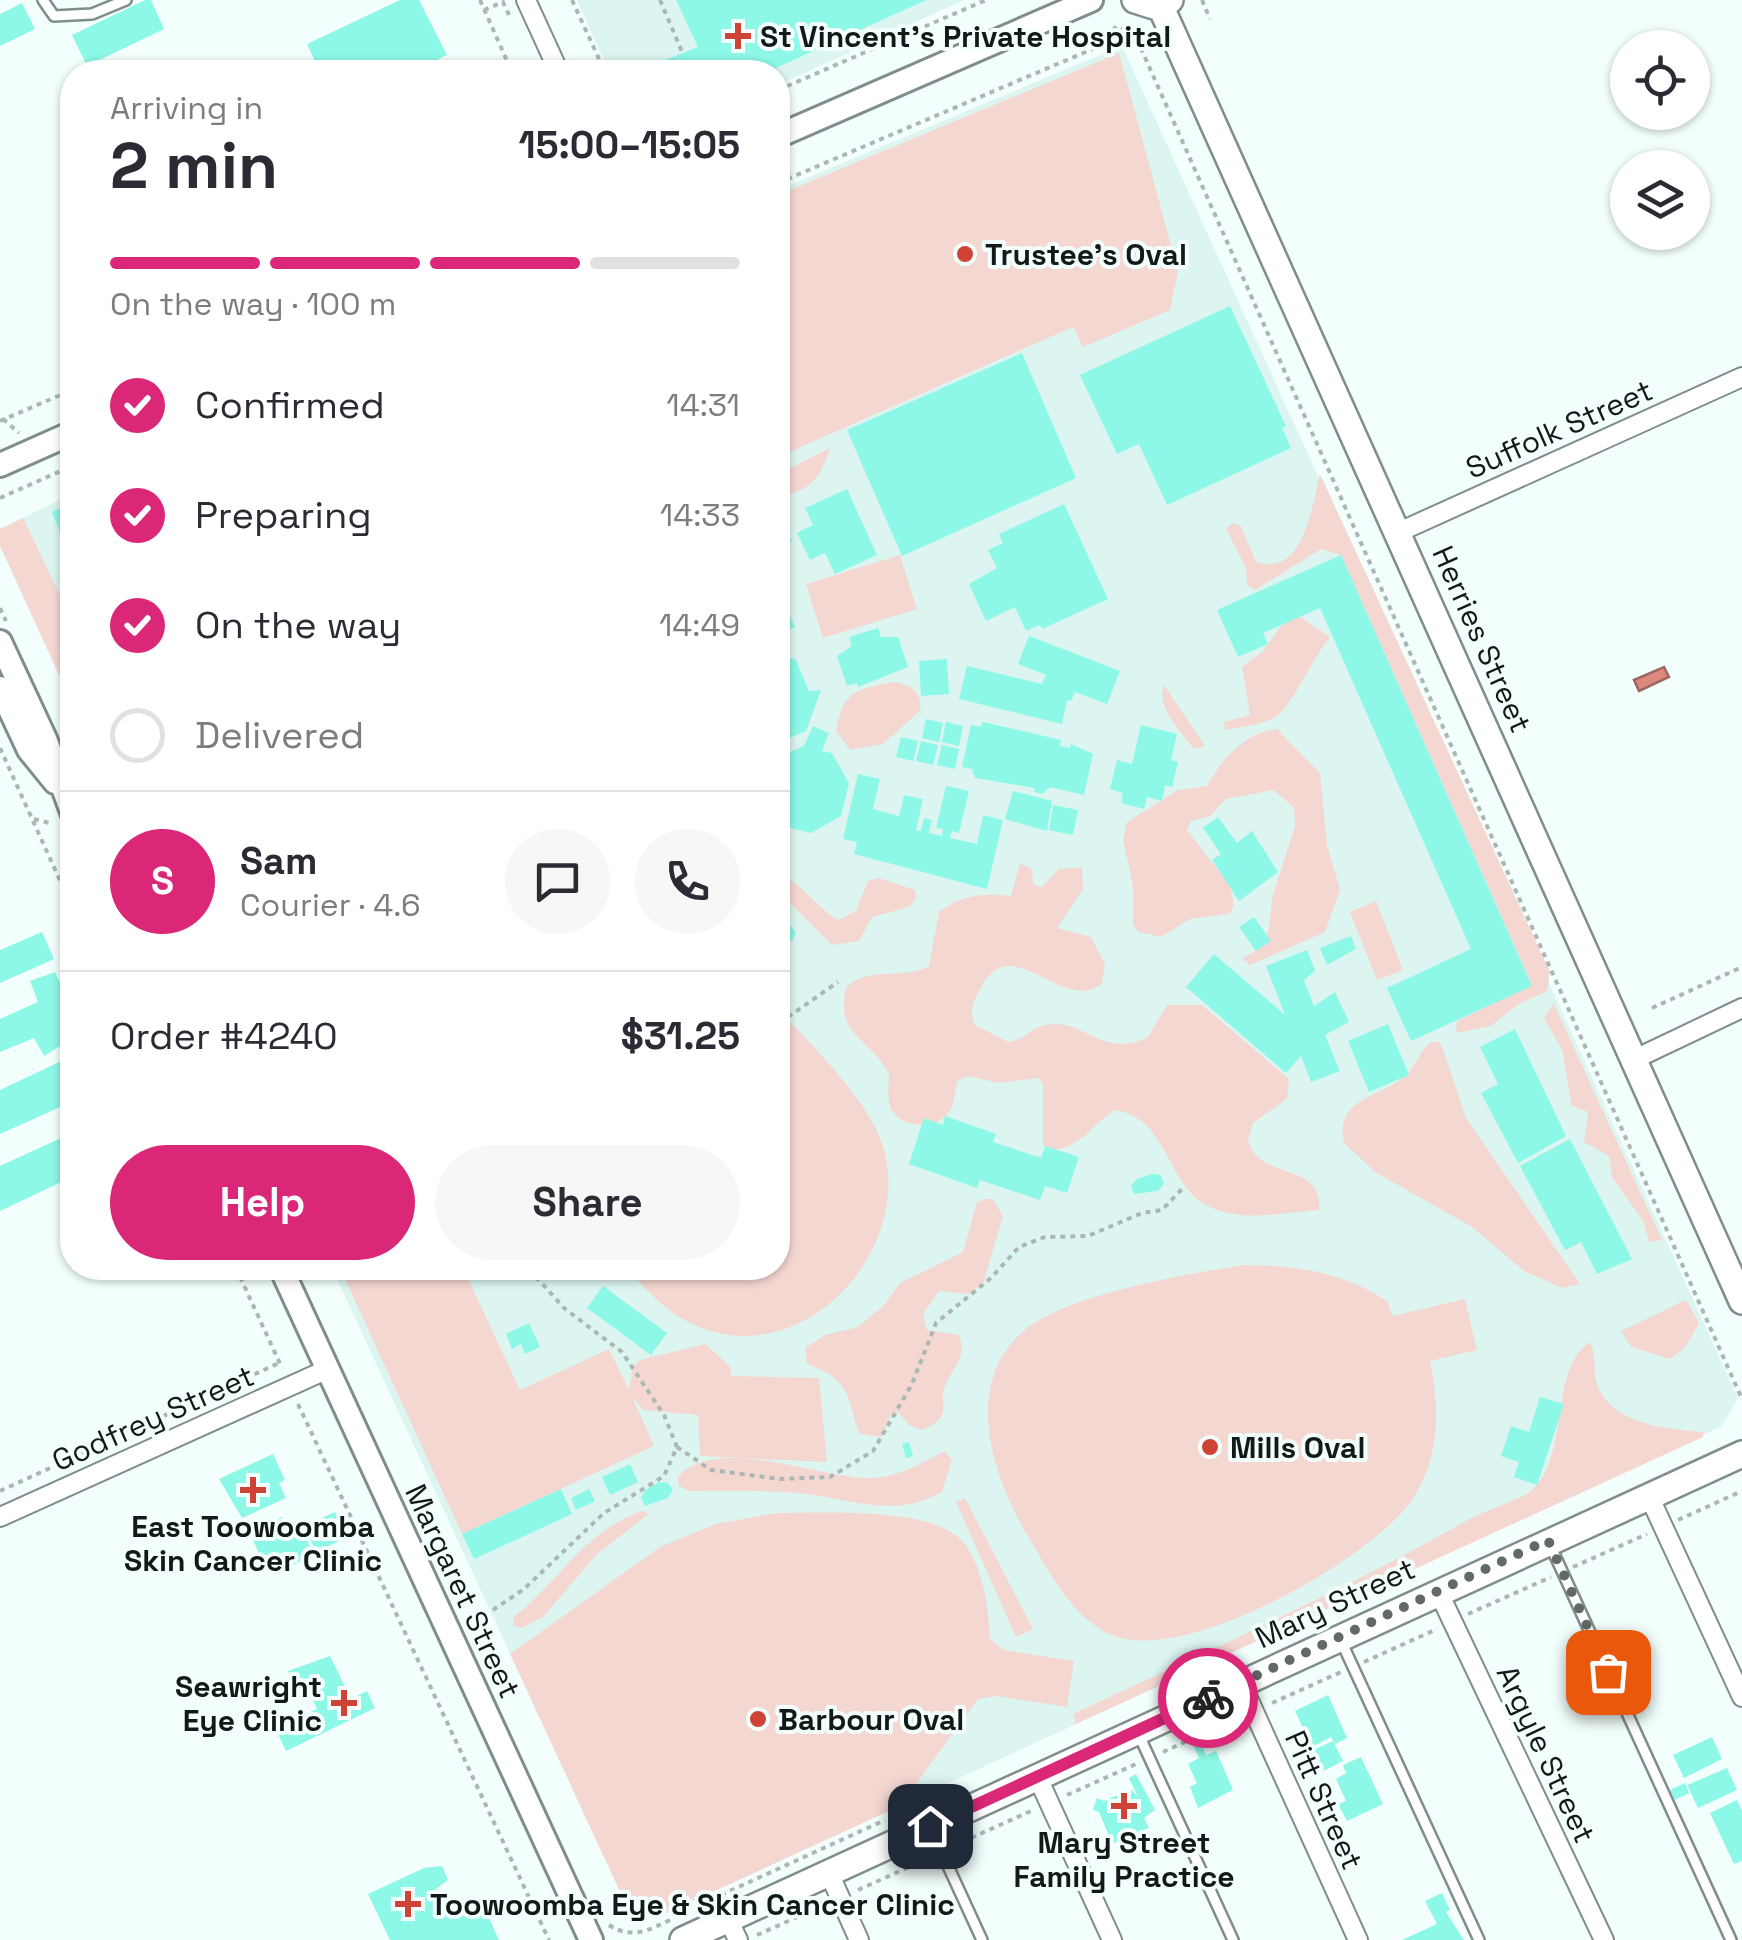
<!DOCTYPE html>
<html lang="en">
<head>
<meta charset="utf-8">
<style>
  body { margin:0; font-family:"Space Grotesk",sans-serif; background:#f7f7f7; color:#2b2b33; height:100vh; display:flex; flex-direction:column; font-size:38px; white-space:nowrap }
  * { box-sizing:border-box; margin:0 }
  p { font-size:32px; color:#7c7c81 }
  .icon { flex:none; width:55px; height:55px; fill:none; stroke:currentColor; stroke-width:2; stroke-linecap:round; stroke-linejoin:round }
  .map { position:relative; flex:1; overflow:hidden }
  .details { position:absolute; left:60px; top:60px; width:730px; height:1220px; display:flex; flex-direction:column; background:#fff; border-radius:40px; box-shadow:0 2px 8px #0004 }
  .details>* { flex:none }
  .tools { position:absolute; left:1610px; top:30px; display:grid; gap:20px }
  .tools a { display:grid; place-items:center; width:100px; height:100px; border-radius:50%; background:#fff; box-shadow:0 2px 8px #0004; font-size:50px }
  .pin { position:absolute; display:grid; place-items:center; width:85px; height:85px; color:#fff; margin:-42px; border-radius:20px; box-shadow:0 5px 15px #0006 }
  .courier { position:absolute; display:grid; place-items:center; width:100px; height:100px; margin:-50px; border:8px solid #db2777; border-radius:50%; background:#fff; color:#222; box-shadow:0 2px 12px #0007 }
  .headline em { font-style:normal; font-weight:600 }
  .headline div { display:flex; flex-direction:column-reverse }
  .headline { display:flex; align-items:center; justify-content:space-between; height:170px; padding:0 50px }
  h1 { font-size:65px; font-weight:600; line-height:75px }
  .bar { display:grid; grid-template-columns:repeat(4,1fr); gap:15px 10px; align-content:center; height:120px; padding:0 50px }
  .bar i { height:12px; border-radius:8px; background:#e1e1e2 }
  .bar .selected { background:#db2777 }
  .bar p { grid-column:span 4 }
  .line { display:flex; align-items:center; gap:25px; padding:0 50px; border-top:2px solid #e1e1e2 }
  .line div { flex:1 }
  .round { display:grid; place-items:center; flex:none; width:105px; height:105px; border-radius:52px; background:#f7f7f7 }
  ol { padding:0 50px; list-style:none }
  li { display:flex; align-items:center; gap:30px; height:110px }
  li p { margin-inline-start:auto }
  li .icon { padding:10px; border-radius:50%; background:#db2777; color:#fff; stroke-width:4 }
  li:last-child { color:#7c7c81 }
  li i { width:55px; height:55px; border:5px solid #e1e1e2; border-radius:50% }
  .primary-button { display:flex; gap:20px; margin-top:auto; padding:20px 50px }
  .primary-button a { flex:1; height:115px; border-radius:60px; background:#db2777; color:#fff; font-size:40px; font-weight:600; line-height:115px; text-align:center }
  .primary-button a+a { background:#f7f7f7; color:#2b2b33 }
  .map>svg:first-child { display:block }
  .built { fill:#dcf5f0 }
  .green { fill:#f5d7d2 }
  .water { fill:#db897d; stroke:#9f675f; stroke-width:2.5 }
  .building { fill:#8df8e7 }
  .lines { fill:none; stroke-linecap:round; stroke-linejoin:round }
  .service-casing { stroke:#7f8e8b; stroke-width:14 }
  .minor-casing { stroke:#7f8e8b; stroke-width:22 }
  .tertiary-casing { stroke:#7f8e8b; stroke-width:28 }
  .secondary-casing { stroke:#7f8e8b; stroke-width:30 }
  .path { stroke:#acb7b5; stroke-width:4; stroke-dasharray:5 5; stroke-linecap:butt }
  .service { stroke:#fff; stroke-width:9 }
  .minor { stroke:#fff; stroke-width:18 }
  .tertiary { stroke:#fff; stroke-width:22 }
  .secondary { stroke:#fff; stroke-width:25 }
  .done { stroke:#616a68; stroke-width:10; stroke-dasharray:0 18 }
  .route { stroke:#db2777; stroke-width:12 }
  .poi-dot { fill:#cf4236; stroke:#f2fffc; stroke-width:4 }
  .labels { text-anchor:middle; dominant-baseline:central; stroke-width:8; stroke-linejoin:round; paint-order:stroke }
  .poi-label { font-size:30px; font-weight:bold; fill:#131918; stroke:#f2fffc; text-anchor:start }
  .street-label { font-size:30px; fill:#131918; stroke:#f2fffc }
</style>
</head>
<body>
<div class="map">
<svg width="1742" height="1940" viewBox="0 0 1742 1940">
  <rect width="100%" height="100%" fill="#f2fffc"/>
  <!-- built -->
  <path class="built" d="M 577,0 L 964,0 L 778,85 L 778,72 L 609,72 Z
    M 1122,46 L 1738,1398 L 1722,1426 L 658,1917 L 640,1916 L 622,1896 L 332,1268 L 778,1268 L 778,190 Z
    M 72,494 L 72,703 L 0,546 L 0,529 Z"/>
  <!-- green -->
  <path class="green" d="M 1119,53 L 1178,271 L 1170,310 L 1083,347 L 1073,327 L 778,457 L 778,195 Z
    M 830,448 C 821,478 809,492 778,497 L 778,474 Z
    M 1320,474 L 1550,972 L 1547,991 L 1517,1005 L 1491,1026 L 1456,1033 L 1457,1021 L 1532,985 L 1341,555 L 1321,549 L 1255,590 L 1247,585 L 1246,568 L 1226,529 L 1233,523 L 1241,526 L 1256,562 C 1304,578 1312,505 1320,474 Z
    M 23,518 L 60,595 L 72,589 L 72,703 L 0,546 L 0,529 Z
    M 900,555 L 917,609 L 823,638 L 806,584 Z
    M 1299,616 L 1330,637 C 1314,656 1290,710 1274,718 C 1260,725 1241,727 1225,730 L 1224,722 L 1250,715 L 1242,667 L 1263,651 L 1281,626 Z
    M 894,682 C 912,685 922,692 920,711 L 883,744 L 850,750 L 836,731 C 842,691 857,689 894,682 Z
    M 1164,685 L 1205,746 L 1194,749 C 1181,732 1156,708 1164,685 Z
    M 1277,729 L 1320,773 L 1327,845 L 1340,890 L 1325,932 L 1250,965 L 1242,959 L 1266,944 L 1273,895 L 1295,826 L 1294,807 L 1273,790 L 1226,799 L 1210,816 L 1191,821 L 1187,830 L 1230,886 L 1234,906 L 1229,914 L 1190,919 L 1161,937 L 1139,932 L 1133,925 L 1133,886 L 1123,840 L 1127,822 L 1178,790 L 1207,786 C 1221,760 1245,732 1277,729 Z
    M 1020,864 L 1031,868 L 1034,885 L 1042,887 L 1059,869 L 1082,867 L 1083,889 L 1057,928 L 1091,937 L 1105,964 L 1102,983 C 1063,1017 1011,926 980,989 C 973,1003 969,1010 975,1025 L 1008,1042 C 1023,1040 1032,1028 1045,1025 C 1084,1017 1102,1060 1148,1037 L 1167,1005 L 1202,1005 L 1289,1079 L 1287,1099 L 1253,1123 L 1248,1140 C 1259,1182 1324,1161 1319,1210 C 1285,1212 1243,1223 1210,1207 C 1165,1186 1170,1119 1115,1110 C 1090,1126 1083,1146 1051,1151 L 1043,1145 L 1043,1085 L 1039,1078 L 998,1083 L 969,1076 L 957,1081 C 955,1091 955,1104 949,1112 C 937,1131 896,1128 890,1106 C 887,1096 889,1083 889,1074 C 871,1039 835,1037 846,988 C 867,965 903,981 929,966 L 939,912 C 962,895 984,893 1011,896 Z
    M 780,874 C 804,885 816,907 838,920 L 856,911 L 868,881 L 879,878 L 915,890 L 916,899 L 909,907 L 872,917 L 859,941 L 832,945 L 778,891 Z
    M 1376,901 L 1403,970 L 1377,980 L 1350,912 Z
    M 1554,1004 L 1662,1240 L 1649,1242 L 1643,1221 L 1612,1177 L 1609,1156 L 1584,1142 L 1588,1112 L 1571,1105 L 1563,1052 L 1544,1018 Z
    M 778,1008 C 811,1045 868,1099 883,1146 C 915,1255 797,1378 688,1322 C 663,1309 645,1288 626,1268 L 778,1268 Z
    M 1431,1042 L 1439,1042 L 1443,1049 L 1466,1118 L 1580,1284 L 1562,1288 L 1524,1271 L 1472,1227 L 1375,1172 L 1344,1143 C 1334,1096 1382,1099 1407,1074 C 1417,1064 1419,1051 1431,1042 Z
    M 985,1199 L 993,1199 L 1003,1216 L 983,1284 L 968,1294 L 939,1291 L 923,1314 L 927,1330 L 959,1335 C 969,1361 948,1370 943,1393 C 942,1402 946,1409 941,1417 C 936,1424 930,1427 921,1430 L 910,1426 L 898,1412 L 890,1415 L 882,1437 L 860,1434 C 845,1395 852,1380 807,1364 L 805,1348 L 825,1335 L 858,1327 L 884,1305 L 900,1283 L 963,1252 L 977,1202 Z
    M 1243,1265 C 1294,1265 1345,1272 1388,1302 L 1392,1316 L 1465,1299 L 1477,1350 L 1430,1361 C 1440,1408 1440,1458 1412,1500 C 1370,1560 1184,1666 1112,1635 C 1071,1618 1047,1568 1025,1531 C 991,1473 962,1380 1026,1329 C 1070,1294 1187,1274 1243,1265 Z
    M 340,1268 L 463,1268 L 520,1390 L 609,1349 L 629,1390 L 633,1366 L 640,1360 L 705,1344 L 731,1367 L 731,1376 L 819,1378 L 827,1462 L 700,1456 L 698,1415 L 643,1410 L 632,1396 L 654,1446 L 462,1534 Z
    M 1686,1300 L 1699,1323 L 1685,1348 L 1670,1359 L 1631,1347 L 1621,1331 Z
    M 1590,1342 C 1597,1355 1593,1368 1596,1381 C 1609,1425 1667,1429 1704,1432 L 1703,1437 L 1076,1724 L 1073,1714 C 1207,1651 1343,1592 1471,1518 C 1486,1510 1524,1499 1533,1489 C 1570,1454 1549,1369 1590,1342 Z
    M 945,1451 L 952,1460 L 942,1492 C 893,1520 850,1498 799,1493 C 762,1490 726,1491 690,1491 L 679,1486 L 678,1477 C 714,1434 819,1477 866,1478 C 895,1479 920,1464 945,1451 Z
    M 965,1498 L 1033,1629 L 1016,1637 L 956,1502 Z
    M 642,1511 L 649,1514 L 597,1554 L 543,1617 L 522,1628 L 513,1626 L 514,1617 C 560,1581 584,1531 642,1511 Z
    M 776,1513 C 821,1513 924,1507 958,1537 C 982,1557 989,1610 990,1639 L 1004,1650 L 1074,1661 L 1067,1707 L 997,1696 L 978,1699 L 900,1806 L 658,1917 L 640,1916 L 622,1896 L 510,1654 L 660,1547 L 716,1524 Z"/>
  <!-- water -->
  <path class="water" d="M 1664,667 L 1669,677 L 1639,691 L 1634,680 Z"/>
  <!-- building -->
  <path class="building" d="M 145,0 L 151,0 L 164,29 L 87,66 L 72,35 Z
    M 400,0 L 419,0 L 447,55 L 438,59 L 444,72 L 320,72 L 307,44 Z
    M 676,0 L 926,0 L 767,72 L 635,72 L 698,47 Z
    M 22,3 L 35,29 L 0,46 L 0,14 Z
    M 1230,306 L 1286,426 L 1282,428 L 1291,448 L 1167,505 L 1139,444 L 1117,454 L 1080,375 Z
    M 1022,353 L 1076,478 L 902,556 L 847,430 Z
    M 847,489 L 877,555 L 835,574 L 825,553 L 810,560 L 797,533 L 813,525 L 805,508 Z
    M 72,502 L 72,564 L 52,512 Z
    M 1064,504 L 1108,599 L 1042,629 L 1040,625 L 1026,631 L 1015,607 L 986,621 L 969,584 L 997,568 L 988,550 L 1003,543 L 999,534 Z
    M 778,511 L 792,542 L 778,549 Z
    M 1341,555 L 1532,986 L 1411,1041 L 1387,988 L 1471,949 L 1320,608 L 1263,633 L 1268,644 L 1238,657 L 1217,610 Z
    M 778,589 L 795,627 L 778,635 Z
    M 878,628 L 881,637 L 898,637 L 908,667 L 858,687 L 857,683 L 847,686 L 837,656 L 852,646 L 849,637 Z
    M 1029,636 L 1120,671 L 1107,704 L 1075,692 L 1071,701 L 1067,700 L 1062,724 L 959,699 L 967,666 L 1042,684 L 1046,675 L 1018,664 Z
    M 778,653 L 796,660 L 809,691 L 821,690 L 806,731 L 778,743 Z
    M 947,659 L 949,694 L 921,696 L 919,661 Z
    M 926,719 L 943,723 L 939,742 L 922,738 Z
    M 946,722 L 963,726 L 959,746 L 942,742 Z
    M 983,722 L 1061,740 L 1060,746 L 1070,748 L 1071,744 L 1093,754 L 1084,795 L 1050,787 L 1042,794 L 1034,792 L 1035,788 L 975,778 L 972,769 L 962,767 L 971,725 L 981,727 Z
    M 1141,725 L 1177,734 L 1171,760 L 1178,762 L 1172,787 L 1165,785 L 1162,801 L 1147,797 L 1144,809 L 1121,803 L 1123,793 L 1110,789 L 1117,760 L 1132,764 Z
    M 813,726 L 829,733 L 822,751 L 832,753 L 849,783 L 841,816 L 811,833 L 778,825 L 778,757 L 804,746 Z
    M 901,737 L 918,741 L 913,761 L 896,757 Z
    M 921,741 L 938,745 L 933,765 L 916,761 Z
    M 942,745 L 959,749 L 955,769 L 937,765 Z
    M 858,774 L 880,779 L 873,809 L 899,816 L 904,795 L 923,799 L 916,830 L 921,831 L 924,818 L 932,820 L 929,833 L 942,836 L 943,829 L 936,828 L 946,786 L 969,791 L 959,833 L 952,831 L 950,838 L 977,844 L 983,815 L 1003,820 L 987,889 L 854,854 L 857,842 L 843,839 Z
    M 1013,791 L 1052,801 L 1047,831 L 1005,819 Z
    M 1053,805 L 1078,810 L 1073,835 L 1049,830 Z
    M 1218,817 L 1237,843 L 1252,831 L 1278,872 L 1239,901 L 1212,860 L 1221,854 L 1203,828 Z
    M 1254,917 L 1271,941 L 1256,951 L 1239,927 Z
    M 791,926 L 796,933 L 792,941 L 783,942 L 778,935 L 782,927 Z
    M 42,932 L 54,959 L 0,983 L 0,950 Z
    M 1351,936 L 1356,949 L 1327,965 L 1320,948 Z
    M 1307,950 L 1315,971 L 1304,980 L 1314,1006 L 1335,992 L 1349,1022 L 1325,1035 L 1340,1071 L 1311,1082 L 1301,1056 L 1286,1073 L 1186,987 L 1214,954 L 1285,1015 L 1266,966 Z
    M 55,972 L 72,1007 L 72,1039 L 44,1056 L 34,1038 L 0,1052 L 0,1019 L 38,1002 L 30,981 Z
    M 1388,1024 L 1409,1075 L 1369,1092 L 1348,1041 Z
    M 1515,1029 L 1566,1136 L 1518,1163 L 1481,1093 L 1498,1084 L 1480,1047 Z
    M 72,1056 L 72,1117 L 67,1104 L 0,1134 L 0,1090 Z
    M 945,1116 L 996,1134 L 993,1142 L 1041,1158 L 1045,1146 L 1079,1157 L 1067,1193 L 1045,1186 L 1040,1200 L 980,1180 L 977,1188 L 909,1164 L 924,1118 L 943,1125 Z
    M 72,1133 L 72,1177 L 0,1211 L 0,1166 Z
    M 1570,1139 L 1632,1259 L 1597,1274 L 1581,1242 L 1565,1250 L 1520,1166 Z
    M 1152,1174 L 1161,1175 L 1164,1184 L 1158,1191 L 1134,1194 L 1131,1186 L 1137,1179 Z
    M 603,1286 L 667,1333 L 651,1355 L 587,1308 Z
    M 529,1323 L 540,1347 L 525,1354 L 521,1344 L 512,1349 L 506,1334 Z
    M 1540,1397 L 1564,1404 L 1537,1485 L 1514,1477 L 1519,1462 L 1501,1456 L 1511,1426 L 1529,1432 Z
    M 909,1442 L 913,1456 L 906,1458 L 902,1444 Z
    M 273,1454 L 285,1480 L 279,1483 L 286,1498 L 242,1518 L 219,1479 Z
    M 630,1464 L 638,1482 L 610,1495 L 602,1477 Z
    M 659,1482 L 668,1483 L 673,1490 L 668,1498 L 645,1506 L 641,1498 L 645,1490 Z
    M 561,1489 L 572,1514 L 474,1559 L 462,1534 Z
    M 589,1489 L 595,1501 L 576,1510 L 571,1498 Z
    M 335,1512 L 347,1537 L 316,1552 L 304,1526 Z
    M 282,1517 L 286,1526 L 298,1521 L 314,1555 L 278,1572 L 272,1559 L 267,1562 L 263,1553 L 259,1554 L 250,1533 Z
    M 330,1656 L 351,1699 L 367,1691 L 375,1708 L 286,1751 L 278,1734 L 304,1722 L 302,1716 L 317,1709 L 309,1692 L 294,1699 L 286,1682 L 292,1680 L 288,1671 Z
    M 1328,1695 L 1347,1738 L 1335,1744 L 1331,1737 L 1312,1747 L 1295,1711 Z
    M 1712,1737 L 1722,1759 L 1684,1778 L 1673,1755 Z
    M 1200,1741 L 1206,1755 L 1216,1751 L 1233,1790 L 1198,1808 L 1190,1787 L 1197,1783 L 1188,1764 L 1199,1758 L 1193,1745 Z
    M 1333,1741 L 1343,1761 L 1323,1771 L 1313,1750 Z
    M 1361,1757 L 1383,1804 L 1347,1821 L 1338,1804 L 1346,1801 L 1336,1779 L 1346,1773 L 1343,1765 Z
    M 1727,1768 L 1737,1790 L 1698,1808 L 1687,1785 Z
    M 1136,1774 L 1155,1810 L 1144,1818 L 1149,1828 L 1136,1833 L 1138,1837 L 1112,1843 L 1099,1812 L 1093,1810 L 1097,1798 L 1104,1801 L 1131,1789 L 1138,1797 L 1129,1778 Z
    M 1685,1783 L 1689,1793 L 1675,1800 L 1670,1790 Z
    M 1737,1800 L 1742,1811 L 1742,1861 L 1734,1864 L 1710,1813 Z
    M 442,1866 L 448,1880 L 436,1889 L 445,1908 L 456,1913 L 481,1901 L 499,1940 L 390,1940 L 368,1894 L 424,1868 Z
    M 1442,1893 L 1450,1910 L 1446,1912 L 1464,1940 L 1402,1940 L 1437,1924 L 1425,1901 Z"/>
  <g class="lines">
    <!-- service casing -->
    <g class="service-casing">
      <path id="service" d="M 43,0 L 54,16 L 92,14 L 126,0
        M 1551,1547 L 1731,1940
        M 1342,1643 L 1479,1940
        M 1138,1733 L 1233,1940
        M 931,1829 L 982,1940"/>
    </g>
    <!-- minor casing -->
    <g class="minor-casing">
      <path id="minor" d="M 526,0 L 559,72
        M 1399,532 L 1742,377
        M 1635,1059 L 1742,1008
        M 1649,1496 L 1742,1697
        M 0,1517 L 328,1369
        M 1438,1591 L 1604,1940
        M 1241,1683 L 1358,1940
        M 1037,1776 L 1112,1940
        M 829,1873 L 859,1940
        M 728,1919 L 738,1940"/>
    </g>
    <!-- tertiary casing -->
    <g class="tertiary-casing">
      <path id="tertiary" d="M 778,136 L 1091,0
        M 0,465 L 72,433
        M 0,642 L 46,741 L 72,812
        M 0,688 L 29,750 L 55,782
        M 281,1268 L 591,1940"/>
    </g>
    <!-- secondary casing -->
    <g class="secondary-casing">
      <path id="secondary" d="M 1135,0 L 1154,6 L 1170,0
        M 1160,5 L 1742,1301
        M 683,1940 L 1742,1454"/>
    </g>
    <!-- path -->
    <path class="path" d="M 480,0 L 512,72
      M 572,0 L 605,72
      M 660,0 L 683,54
      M 1202,0 L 1210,19
      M 484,10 L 503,2 L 509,15
      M 778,90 L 986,0
      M 778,183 L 1095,48 L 1117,26 L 1135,35 L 1742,1399
      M 3,419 L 19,433
      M 0,421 L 72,390
      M 0,498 L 72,466
      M 0,608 L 6,621
      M 0,748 L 72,907
      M 34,819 L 53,824
      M 1652,1008 L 1742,967
      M 788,1017 L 838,982
      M 236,1268 L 282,1368
      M 298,1404 L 549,1940
      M 677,1447 L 711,1470 L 780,1479 L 830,1477 L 873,1451 L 912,1384 L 936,1323 L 991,1278 L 1019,1247 L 1045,1237 L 1088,1236 L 1142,1213 L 1162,1210 L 1183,1188
      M 0,1491 L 279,1363
      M 1678,1520 L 1742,1491
      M 1573,1567 L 1647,1534
      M 493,1610 L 524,1589 L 604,1513 L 664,1476 L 677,1447 L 664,1415 L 622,1352 L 564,1308 L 528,1268
      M 1468,1614 L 1551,1577
      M 1364,1662 L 1437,1629
      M 1272,1703 L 1341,1672
      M 1163,1752 L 1236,1719
      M 1067,1795 L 1136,1764
      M 953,1846 L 1031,1811
      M 858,1890 L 931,1857
      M 721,1895 L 885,1820
      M 609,1925 C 632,1940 649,1930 672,1919
      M 757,1935 L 822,1906"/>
    <!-- service -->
    <use href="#service" class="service"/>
    <!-- minor -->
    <use href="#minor" class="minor"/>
    <!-- tertiary -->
    <use href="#tertiary" class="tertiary"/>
    <!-- secondary -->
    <use href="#secondary" class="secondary"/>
  </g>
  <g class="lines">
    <!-- done -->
    <path class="done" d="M 1208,1698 L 1548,1540 L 1608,1672"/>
    <!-- route -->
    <path class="route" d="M 930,1826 L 1208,1698"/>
  </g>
  <!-- markers -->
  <g class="poi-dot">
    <path d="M733 21h10v10h10v10h-10v10h-10v-10h-10v-10h10z"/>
    <circle cx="965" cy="254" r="10"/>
    <circle cx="1210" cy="1447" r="10"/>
    <path d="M248 1475h10v10h10v10h-10v10h-10v-10h-10v-10h10z"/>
    <path d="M339 1688h10v10h10v10h-10v10h-10v-10h-10v-10h10z"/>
    <circle cx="758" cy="1719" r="10"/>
    <path d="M1119 1791h10v10h10v10h-10v10h-10v-10h-10v-10h10z"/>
    <path d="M403 1889h10v10h10v10h-10v10h-10v-10h-10v-10h10z"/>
  </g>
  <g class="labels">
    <!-- poi labels -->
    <g class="poi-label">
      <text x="760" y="36">St Vincent's Private Hospital</text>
      <text x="985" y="254">Trustee's Oval</text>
      <text x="1230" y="1447">Mills Oval</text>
      <text x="253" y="1526" text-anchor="middle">East Toowoomba<tspan x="253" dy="34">Skin Cancer Clinic</tspan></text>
      <text x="322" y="1686" text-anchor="end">Seawright<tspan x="322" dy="34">Eye Clinic</tspan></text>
      <text x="778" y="1719">Barbour Oval</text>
      <text x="1124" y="1842" text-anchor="middle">Mary Street<tspan x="1124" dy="34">Family Practice</tspan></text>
      <text x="430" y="1904">Toowoomba Eye &amp; Skin Cancer Clinic</text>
    </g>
    <!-- street labels -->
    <g class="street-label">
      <text transform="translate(1559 429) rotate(-24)">Suffolk Street</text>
      <text transform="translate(1482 639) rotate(66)">Herries Street</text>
      <text transform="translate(153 1418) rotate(-24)">Godfrey Street</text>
      <text transform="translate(463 1591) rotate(65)">Margaret Street</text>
      <text transform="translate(1335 1603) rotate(-25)">Mary Street</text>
      <text transform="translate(1546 1754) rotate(65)">Argyle Street</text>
      <text transform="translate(1324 1800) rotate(66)">Pitt Street</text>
    </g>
  </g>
</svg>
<div class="tools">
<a><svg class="icon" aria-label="locate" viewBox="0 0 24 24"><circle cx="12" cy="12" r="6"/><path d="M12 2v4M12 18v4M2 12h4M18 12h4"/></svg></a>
<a><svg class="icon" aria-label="layers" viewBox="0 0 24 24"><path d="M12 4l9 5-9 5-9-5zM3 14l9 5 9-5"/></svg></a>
</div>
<div class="pin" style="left:1608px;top:1672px;background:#ea580c"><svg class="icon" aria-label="bag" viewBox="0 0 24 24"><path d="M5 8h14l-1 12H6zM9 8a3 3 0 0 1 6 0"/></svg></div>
<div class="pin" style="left:930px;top:1826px;background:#1f2937"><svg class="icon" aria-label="home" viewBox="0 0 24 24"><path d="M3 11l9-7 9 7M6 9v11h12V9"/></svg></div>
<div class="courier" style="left:1208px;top:1698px"><svg class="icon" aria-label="bike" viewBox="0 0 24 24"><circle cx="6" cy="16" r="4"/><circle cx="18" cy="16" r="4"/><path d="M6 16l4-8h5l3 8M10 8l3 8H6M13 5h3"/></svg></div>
<section class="details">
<div class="headline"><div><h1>2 min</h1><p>Arriving in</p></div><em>15:00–15:05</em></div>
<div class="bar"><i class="selected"></i><i class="selected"></i><i class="selected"></i><i></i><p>On the way · 100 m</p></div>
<ol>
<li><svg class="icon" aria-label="check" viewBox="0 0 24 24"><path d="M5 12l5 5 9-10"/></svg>Confirmed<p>14:31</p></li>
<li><svg class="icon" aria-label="check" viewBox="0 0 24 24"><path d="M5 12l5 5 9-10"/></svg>Preparing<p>14:33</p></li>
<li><svg class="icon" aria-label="check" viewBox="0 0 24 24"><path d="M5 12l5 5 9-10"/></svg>On the way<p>14:49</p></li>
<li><i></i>Delivered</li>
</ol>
<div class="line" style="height:180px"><b class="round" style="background:#db2777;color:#fff">S</b><div><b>Sam</b><p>Courier · 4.6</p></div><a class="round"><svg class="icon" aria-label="chat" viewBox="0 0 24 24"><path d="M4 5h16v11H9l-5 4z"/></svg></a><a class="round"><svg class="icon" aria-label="phone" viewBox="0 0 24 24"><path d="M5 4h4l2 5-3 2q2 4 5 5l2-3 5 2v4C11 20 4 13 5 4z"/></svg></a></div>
<div class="line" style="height:130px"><div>Order #4240</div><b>$31.25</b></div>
<div class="primary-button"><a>Help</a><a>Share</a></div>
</section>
</div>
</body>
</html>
